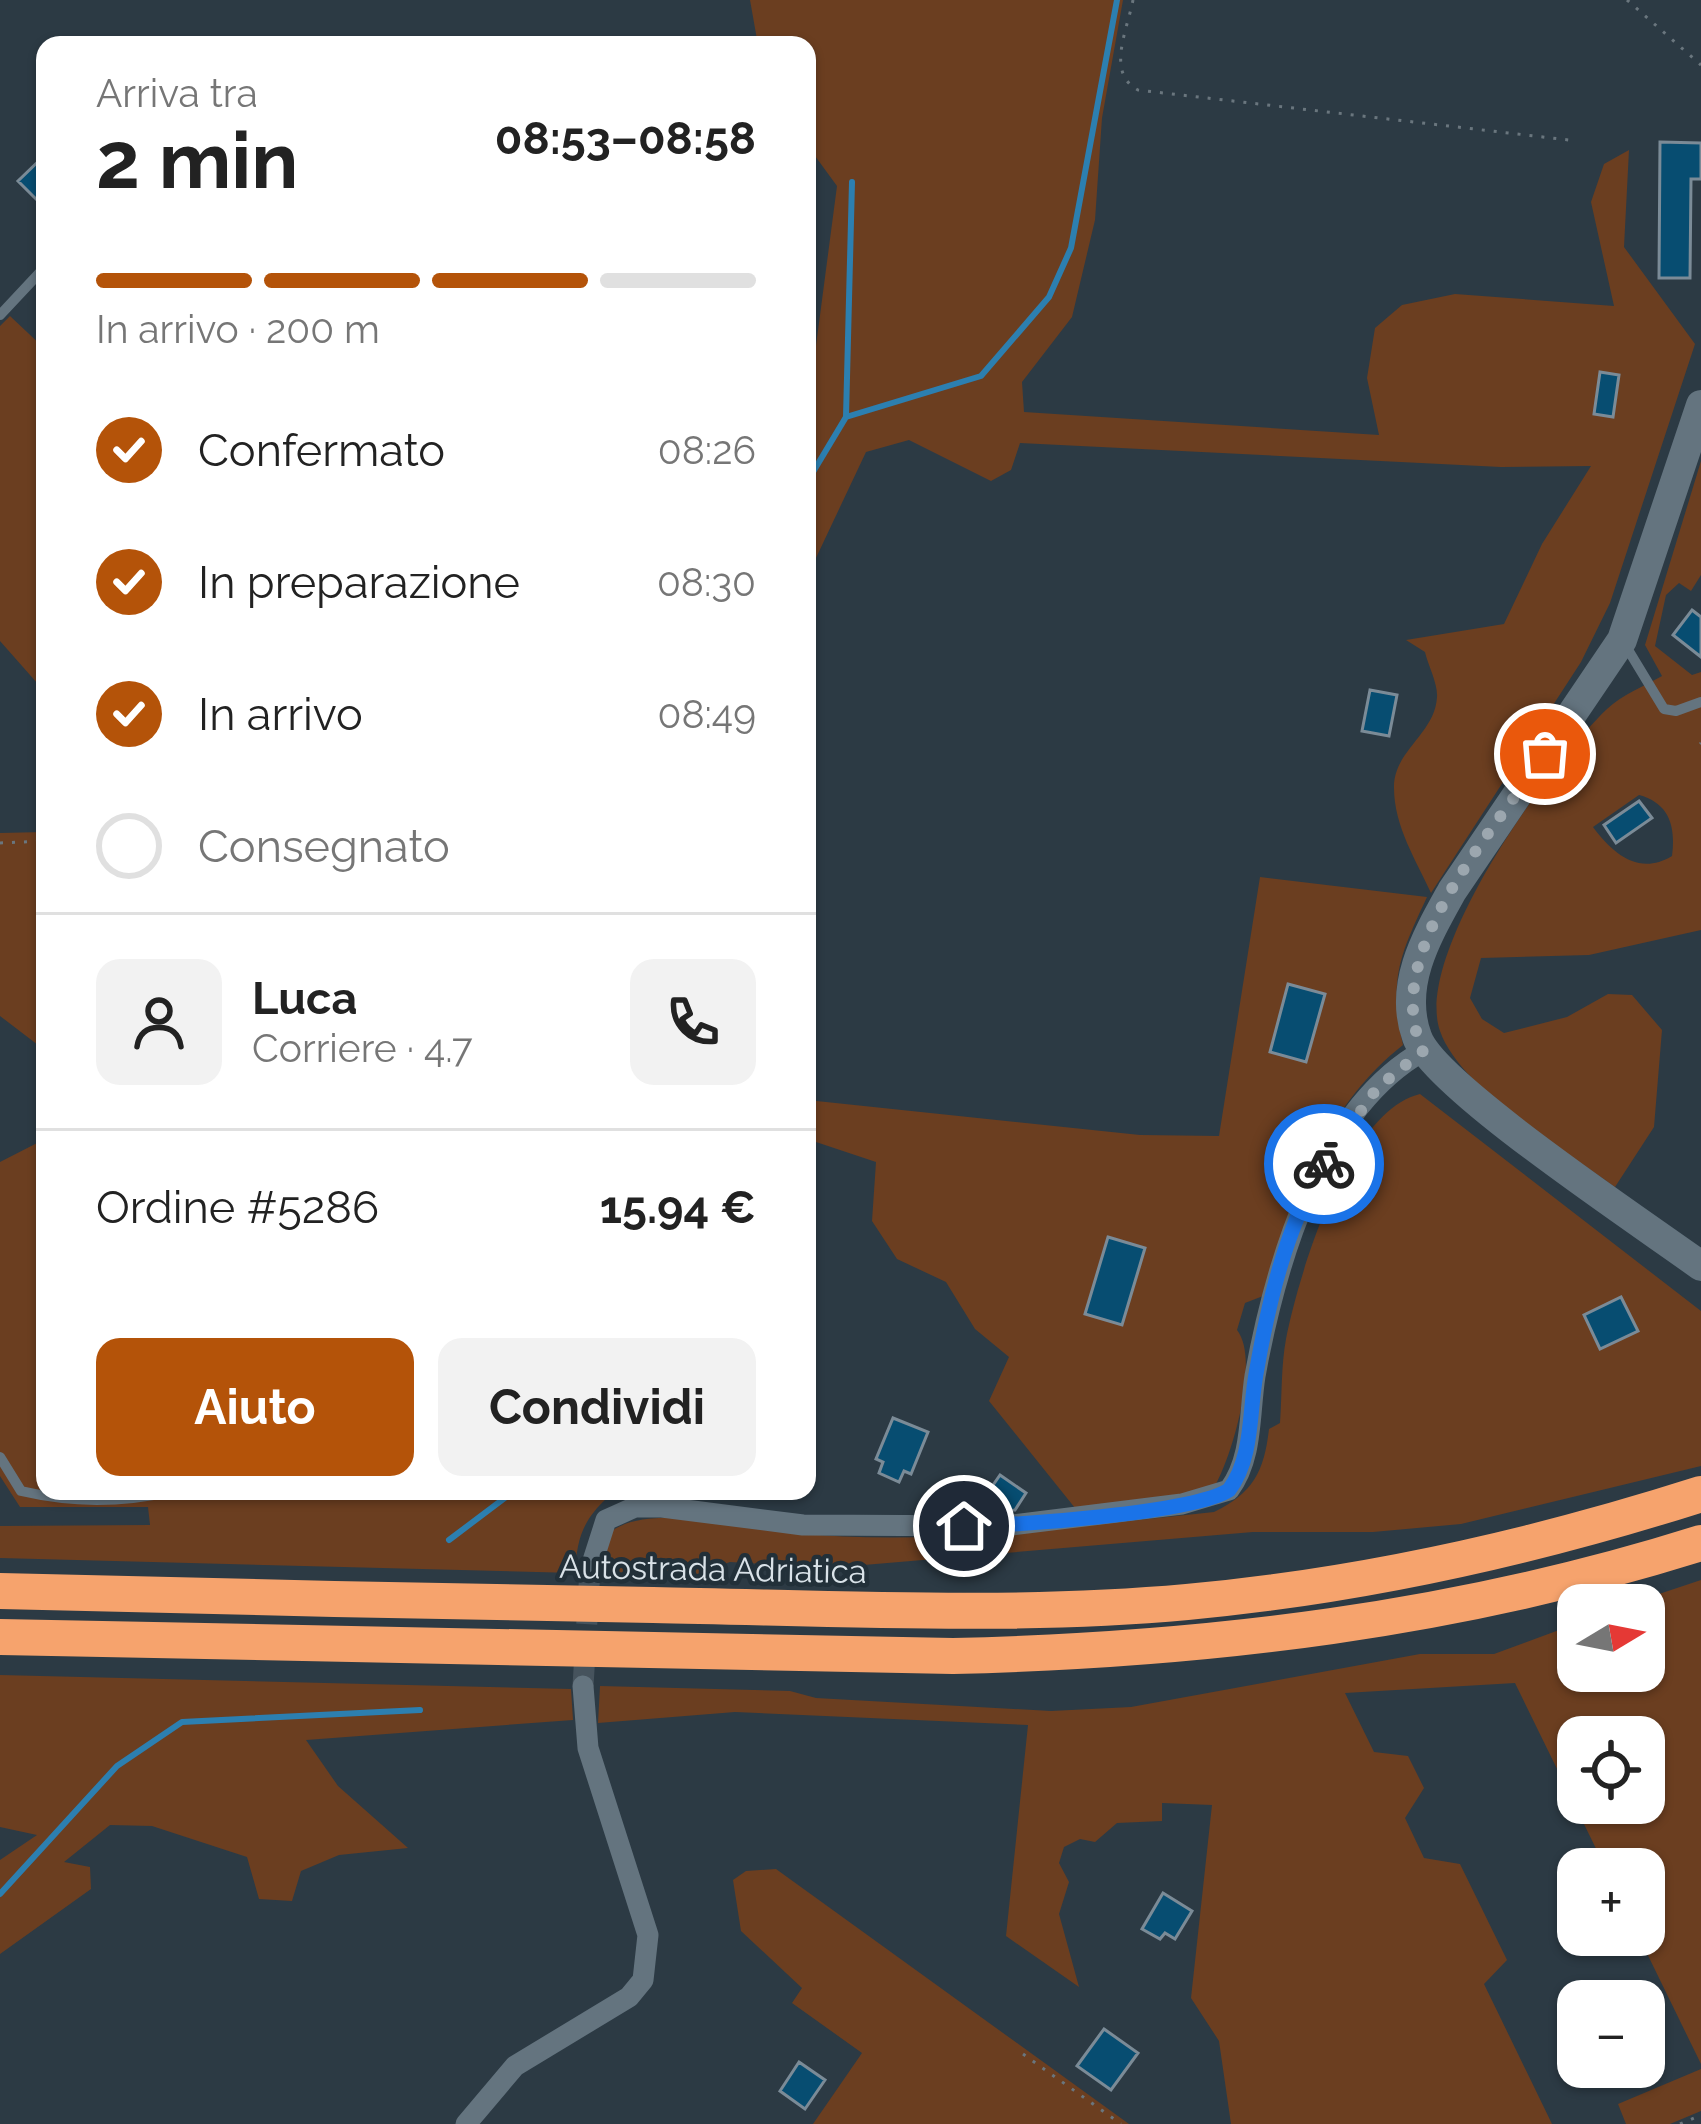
<!DOCTYPE html>
<html lang="it">
<head>
<meta charset="utf-8">
<style>
  body { margin:0; font-family:Raleway,sans-serif; background:#f2f2f2; color:#222; height:100vh; display:flex; flex-direction:column; font-size:45px; white-space:nowrap }
  * { box-sizing:border-box; margin:0 }
  p { font-size:39px; color:#767676 }
  .icon { flex:none; width:66px; height:66px; fill:none; stroke:currentColor; stroke-width:2; stroke-linecap:round; stroke-linejoin:round }
  .map { position:relative; flex:1; overflow:hidden }
  .drawer { position:absolute; left:36px; top:36px; width:780px; height:1464px; display:flex; flex-direction:column; background:#fff; border-radius:24px; box-shadow:0 3px 9px #0004 }
  .drawer>* { flex:none }
  .needle { width:78px; rotate:80deg }
  .controls { position:absolute; left:1557px; top:1584px; display:grid; gap:24px }
  .controls a { display:grid; place-items:center; width:108px; height:108px; border-radius:24px; background:#fff; box-shadow:0 3px 9px #0004; font-size:60px }
  .pin { position:absolute; display:grid; place-items:center; width:102px; height:102px; color:#fff; margin:-51px; border:6px solid #fff; border-radius:50%; box-shadow:0 3px 12px #0007 }
  .courier { position:absolute; display:grid; place-items:center; width:120px; height:120px; margin:-60px; border:9px solid #1a73e8; border-radius:50%; background:#fff; color:#222; box-shadow:0 3px 15px #0007 }
  .head em { font-style:normal; font-weight:700 }
  .head div { display:flex; flex-direction:column-reverse }
  .head { display:flex; align-items:center; justify-content:space-between; height:204px; padding:0 60px }
  h1 { font-size:78px; font-weight:700; line-height:90px }
  .bar { display:grid; grid-template-columns:repeat(4,1fr); gap:18px 12px; align-content:center; height:144px; padding:0 60px }
  .bar i { height:15px; border-radius:9px; background:#e0e0e0 }
  .bar .active { background:#b45309 }
  .bar p { grid-column:span 4 }
  .line { display:flex; align-items:center; gap:30px; padding:0 60px; border-top:3px solid #e0e0e0 }
  .line div { flex:1 }
  .round { display:grid; place-items:center; flex:none; width:126px; height:126px; border-radius:24px; background:#f2f2f2 }
  ol { padding:0 60px; list-style:none }
  li { display:flex; align-items:center; gap:36px; height:132px }
  li p { margin-inline-start:auto }
  li .icon { padding:12px; border-radius:50%; background:#b45309; color:#fff; stroke-width:4 }
  li:last-child { color:#767676 }
  li i { width:66px; height:66px; border:6px solid #e0e0e0; border-radius:50% }
  .cta { display:flex; gap:24px; margin-top:auto; padding:24px 60px }
  .cta a { flex:1; height:138px; border-radius:24px; background:#b45309; color:#fff; font-size:48px; font-weight:700; line-height:138px; text-align:center }
  .cta a+a { background:#f2f2f2; color:#222 }
  .map>svg:first-child { display:block }
  .green { fill:#6b3e20; fill-rule:evenodd }
  .lines { fill:none; stroke-linecap:round; stroke-linejoin:round }
  .stream { stroke:#2c7fb0; stroke-width:6 }
  .building { fill:#074d71; stroke:#7b8b97; stroke-width:3 }
  .minor-tunnel { stroke:#46535d; stroke-width:21; stroke-dasharray:21 10; stroke-linecap:butt }
  .path { stroke:#6a767e; stroke-width:3; stroke-dasharray:3 9; stroke-linecap:butt }
  .service { stroke:#64747f; stroke-width:10 }
  .minor { stroke:#64747f; stroke-width:21 }
  .secondary { stroke:#64747f; stroke-width:30 }
  .motorway { stroke:#f6a36d; stroke-width:36 }
  .done { stroke:#9ca7af; stroke-width:12; stroke-dasharray:0 21.6 }
  .route { stroke:#1a73e8; stroke-width:15 }
  .labels { text-anchor:middle; dominant-baseline:central; stroke-width:9; stroke-linejoin:round; paint-order:stroke }
  .street-label { font-size:33px; fill:#d9e2e8; stroke:#223039 }
</style>
</head>
<body>
<div class="map">
<svg width="1701" height="2124" viewBox="0 0 1701 2124">
  <rect width="100%" height="100%" fill="#2c3a44"/>
  <!-- green -->
  <path class="green" d="M 750,0 L 1123,0 L 1102,118 L 1095,220 L 1072,317 L 1022,382 L 1024,412 L 1379,435 L 1367,378 L 1375,328 L 1402,305 L 1455,294 L 1614,306 L 1591,202 L 1604,164 L 1629,150 L 1624,247 L 1695,344 L 1610,603 L 1581,662 L 1431,893 C 1416,860 1394,826 1394,788 C 1393,751 1435,734 1437,697 C 1438,684 1428,665 1425,652 L 1406,640 L 1504,624 L 1542,544 L 1591,466 L 1501,467 L 1020,443 L 1011,470 L 991,481 L 909,440 L 866,452 L 807,577 L 807,414 L 837,186 L 807,145 L 807,45 L 758,45 Z
    M 10,316 L 45,349 L 45,692 L 0,641 L 0,326 Z
    M 1701,461 L 1701,575 L 1691,591 L 1679,583 L 1666,595 L 1655,646 L 1692,675 L 1701,672 L 1701,930 L 1589,955 L 1481,958 L 1470,998 L 1482,1019 L 1504,1033 L 1567,1017 L 1608,994 L 1632,995 L 1662,1030 L 1654,1127 L 1615,1187 C 1566,1151 1460,1089 1440,1031 C 1413,954 1551,762 1607,709 C 1622,695 1644,686 1662,676 L 1645,645 ZM 1639,795 C 1669,803 1676,826 1672,856 C 1639,876 1613,854 1593,827 Z
    M 45,832 L 45,1062 L 38,1045 L 0,1016 L 0,833 Z
    M 1260,877 L 1427,897 C 1399,957 1389,979 1403,1045 C 1323,1108 1292,1202 1263,1296 L 1245,1303 L 1237,1330 C 1260,1359 1233,1453 1216,1484 L 1190,1494 L 1075,1508 L 989,1401 L 1009,1357 L 975,1329 L 946,1282 L 897,1259 L 872,1221 L 876,1162 L 807,1139 L 807,1100 L 1140,1135 L 1219,1136 ZM 1289,985 L 1324,995 L 1306,1062 L 1270,1052 Z
    M 1420,1094 L 1701,1311 L 1701,1466 L 1461,1524 L 1373,1532 L 1253,1532 L 828,1568 L 730,1562 L 697,1574 L 599,1572 L 608,1534 C 645,1501 746,1528 794,1533 C 933,1547 1076,1526 1214,1512 C 1253,1493 1264,1472 1269,1429 L 1280,1423 C 1282,1396 1281,1366 1286,1339 C 1299,1273 1348,1111 1420,1094 Z
    M 45,1139 L 45,1491 L 606,1491 L 608,1497 C 582,1521 577,1539 575,1573 L 0,1558 L 0,1526 L 150,1525 L 148,1507 L 20,1507 L 0,1476 L 0,1162 Z
    M 1701,1580 L 1701,2064 L 1638,1935 L 1644,1935 L 1644,1869 L 1606,1869 L 1515,1683 L 1345,1693 L 1374,1752 L 1408,1756 L 1424,1788 L 1405,1818 L 1424,1858 L 1460,1864 L 1507,1960 L 1484,1984 L 1552,2124 L 1231,2124 L 1219,2041 L 1191,1998 L 1212,1805 L 1162,1803 L 1162,1821 L 1117,1823 L 1095,1842 L 1080,1839 L 1064,1847 L 1059,1863 L 1069,1882 L 1059,1914 L 1079,1987 L 1006,1936 L 1028,1725 L 735,1712 L 598,1723 L 600,1686 L 790,1691 L 816,1698 L 1051,1711 L 1131,1707 L 1420,1654 L 1494,1654 L 1578,1623 L 1578,1671 L 1644,1671 L 1644,1605 L 1626,1605 ZM 1578,1737 L 1644,1737 L 1644,1803 L 1578,1803 Z
    M 0,1675 L 571,1689 L 573,1720 L 306,1740 L 338,1786 L 408,1848 L 339,1855 L 301,1871 L 292,1901 L 259,1899 L 247,1857 L 152,1826 L 110,1825 L 64,1862 L 90,1867 L 91,1889 L 0,1954 L 0,1860 L 37,1835 L 0,1827 Z
    M 776,1869 L 1129,2124 L 813,2124 L 862,2053 L 792,2003 L 802,1988 L 741,1931 L 733,1880 L 746,1871 Z
    M 1701,2069 L 1701,2111 L 1670,2124 L 1626,2124 L 1618,2104 Z"/>
  <g class="lines">
    <!-- stream -->
    <path class="stream" d="M 846,417 L 981,376 L 1049,297 L 1071,248 L 1117,0
      M 807,482 L 846,417 L 852,182
      M 449,1540 L 514,1491
      M 0,1894 L 117,1766 L 182,1722 L 420,1710"/>
  </g>
  <!-- building -->
  <path class="building" d="M 1660,142 L 1701,143 L 1701,179 L 1691,179 L 1690,278 L 1659,278 Z
    M 45,155 L 45,208 L 18,181 Z
    M 1600,372 L 1619,375 L 1613,417 L 1594,414 Z
    M 1692,610 L 1701,617 L 1701,657 L 1673,635 Z
    M 1370,690 L 1397,695 L 1389,736 L 1362,731 Z
    M 1639,801 L 1652,818 L 1616,843 L 1604,825 Z
    M 1288,984 L 1325,994 L 1306,1062 L 1270,1052 Z
    M 1108,1237 L 1145,1248 L 1122,1325 L 1085,1314 Z
    M 1621,1297 L 1638,1331 L 1600,1349 L 1584,1315 Z
    M 893,1418 L 928,1432 L 911,1474 L 904,1471 L 899,1482 L 879,1473 L 883,1462 L 876,1459 Z
    M 1000,1475 L 1026,1493 L 1015,1510 L 990,1511 L 980,1504 Z
    M 1163,1893 L 1192,1911 L 1175,1939 L 1165,1933 L 1160,1939 L 1142,1929 Z
    M 1104,2029 L 1138,2053 L 1111,2090 L 1077,2066 Z
    M 799,2062 L 825,2080 L 805,2109 L 780,2091 Z"/>
  <g class="lines">
    <!-- minor-tunnel -->
    <path class="minor-tunnel" d="M 583,1686 L 590,1570"/>
    <!-- path -->
    <path class="path" d="M 1133,0 C 1127,31 1106,73 1138,90 L 1569,140
      M 1627,0 L 1701,65
      M 1700,744 L 1701,743
      M 0,843 L 45,841
      M 1023,2054 L 1121,2124
      M 1680,2124 L 1701,2115"/>
    <!-- service -->
    <path class="service" d="M 0,315 L 45,267
      M 1624,643 L 1664,709 L 1676,711 L 1701,702
      M 0,1457 L 21,1491 C 73,1503 120,1503 173,1491"/>
    <!-- minor -->
    <path class="minor" d="M 590,1570 L 606,1520 L 635,1507 L 662,1507 L 803,1525 L 1004,1526 L 1182,1504 L 1229,1490 C 1253,1458 1249,1414 1255,1376 C 1275,1266 1319,1110 1423,1051
      M 466,2124 L 515,2066 L 629,1997 L 643,1980 L 648,1935 L 588,1748 L 583,1686"/>
    <!-- secondary -->
    <path class="secondary" d="M 1701,405 L 1622,640 L 1452,891 C 1427,936 1398,985 1417,1037 C 1434,1086 1648,1227 1701,1266"/>
    <!-- motorway -->
    <path class="motorway" d="M 0,1591 C 218,1596 435,1602 653,1605 C 831,1608 1009,1618 1187,1602 C 1361,1586 1535,1547 1701,1494
      M 0,1637 L 953,1656 C 1208,1650 1457,1620 1701,1543"/>
  </g>
  <g class="lines">
    <!-- done -->
    <path class="done" d="M 1324,1164 L 1377,1088 L 1423,1051 C 1378,955 1494,831 1545,754"/>
    <!-- route -->
    <path class="route" d="M 964,1526 C 1013,1526 1193,1513 1229,1490 C 1253,1458 1249,1413 1256,1374 C 1268,1304 1286,1226 1324,1164"/>
  </g>
  <g class="labels">
    <!-- street labels -->
    <g class="street-label">
      <text transform="translate(713 1569) rotate(1)">Autostrada Adriatica</text>
    </g>
  </g>
</svg>
<div class="controls">
<a><svg class="needle" viewBox="-14 -14 28 28"><path d="M0-13l5 13h-10z" fill="#e53935"/><path d="M0 13l5-13h-10z" fill="#767676"/></svg></a>
<a><svg class="icon" aria-label="locate" viewBox="0 0 24 24"><circle cx="12" cy="12" r="6"/><path d="M12 2v4M12 18v4M2 12h4M18 12h4"/></svg></a>
<a>+</a>
<a>−</a>
</div>
<div class="pin" style="left:1545px;top:754px;background:#ea580c"><svg class="icon" aria-label="bag" viewBox="0 0 24 24"><path d="M5 8h14l-1 12H6zM9 8a3 3 0 0 1 6 0"/></svg></div>
<div class="pin" style="left:964px;top:1526px;background:#1f2937"><svg class="icon" aria-label="home" viewBox="0 0 24 24"><path d="M3 11l9-7 9 7M6 9v11h12V9"/></svg></div>
<div class="courier" style="left:1324px;top:1164px"><svg class="icon" aria-label="bike" viewBox="0 0 24 24"><circle cx="6" cy="16" r="4"/><circle cx="18" cy="16" r="4"/><path d="M6 16l4-8h5l3 8M10 8l3 8H6M13 5h3"/></svg></div>
<section class="drawer">
<div class="head"><div><h1>2 min</h1><p>Arriva tra</p></div><em>08:53–08:58</em></div>
<div class="bar"><i class="active"></i><i class="active"></i><i class="active"></i><i></i><p>In arrivo · 200 m</p></div>
<ol>
<li><svg class="icon" aria-label="check" viewBox="0 0 24 24"><path d="M5 12l5 5 9-10"/></svg>Confermato<p>08:26</p></li>
<li><svg class="icon" aria-label="check" viewBox="0 0 24 24"><path d="M5 12l5 5 9-10"/></svg>In preparazione<p>08:30</p></li>
<li><svg class="icon" aria-label="check" viewBox="0 0 24 24"><path d="M5 12l5 5 9-10"/></svg>In arrivo<p>08:49</p></li>
<li><i></i>Consegnato</li>
</ol>
<div class="line" style="height:216px"><a class="round"><svg class="icon" aria-label="person" viewBox="0 0 24 24"><circle cx="12" cy="8" r="4"/><path d="M4 21q1-7 8-7t8 7"/></svg></a><div><b>Luca</b><p>Corriere · 4.7</p></div><a class="round"><svg class="icon" aria-label="phone" viewBox="0 0 24 24"><path d="M5 4h4l2 5-3 2q2 4 5 5l2-3 5 2v4C11 20 4 13 5 4z"/></svg></a></div>
<div class="line" style="height:156px"><div>Ordine #5286</div><b>15.94 €</b></div>
<div class="cta"><a>Aiuto</a><a>Condividi</a></div>
</section>
</div>
</body>
</html>
